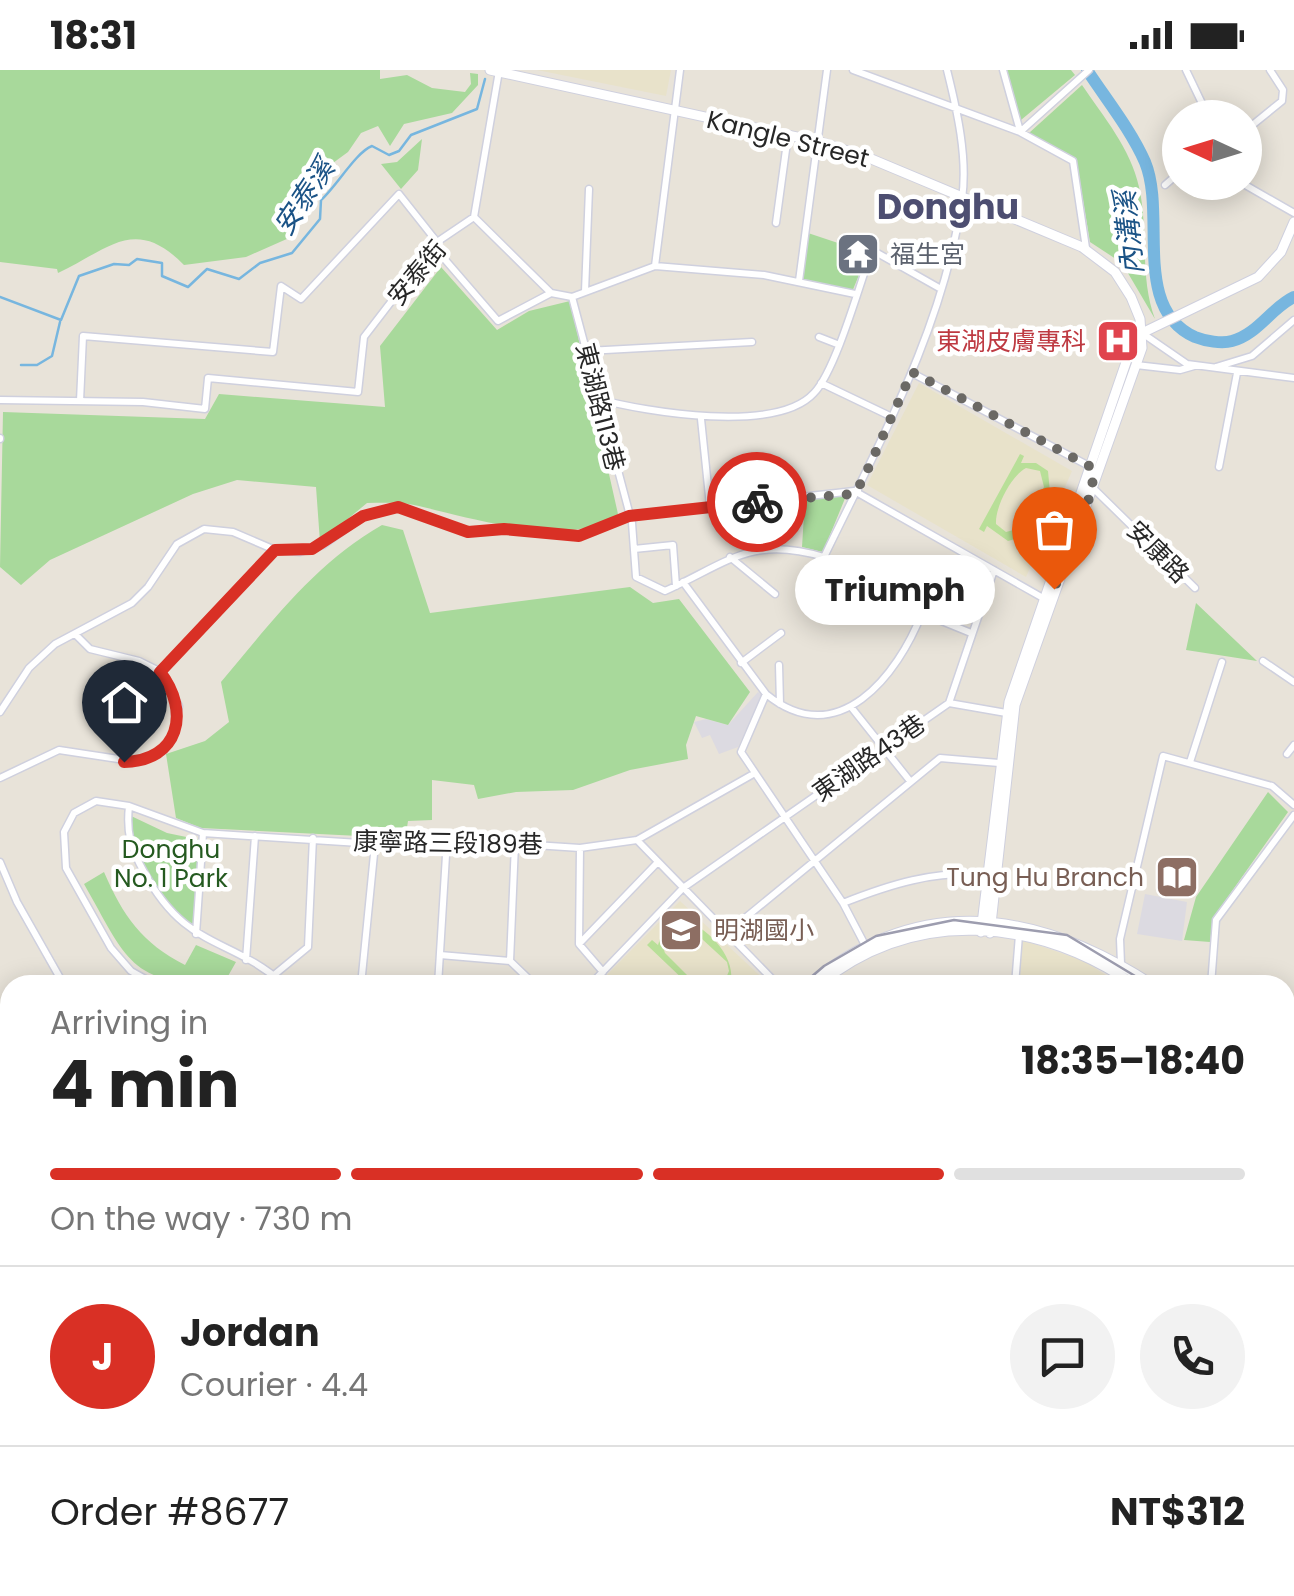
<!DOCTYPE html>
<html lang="en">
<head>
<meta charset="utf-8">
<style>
  body { margin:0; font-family:Poppins,"Noto Sans TC",sans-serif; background:#f2f2f2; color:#222; height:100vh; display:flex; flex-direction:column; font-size:38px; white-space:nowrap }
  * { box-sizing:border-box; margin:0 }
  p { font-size:32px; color:#767676 }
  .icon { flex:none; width:55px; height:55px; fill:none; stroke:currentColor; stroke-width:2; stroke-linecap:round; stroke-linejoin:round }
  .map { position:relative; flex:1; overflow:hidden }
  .sheet { position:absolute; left:0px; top:905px; width:1295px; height:622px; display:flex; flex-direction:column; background:#fff; border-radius:30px 30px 0 0; box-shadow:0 5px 25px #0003 }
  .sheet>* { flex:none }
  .needle { width:65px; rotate:274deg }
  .tools { position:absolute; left:1162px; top:30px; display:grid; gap:20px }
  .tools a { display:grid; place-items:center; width:100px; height:100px; border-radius:50%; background:#fff; box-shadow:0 5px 25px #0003; font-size:50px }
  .pin { position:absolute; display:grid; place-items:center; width:85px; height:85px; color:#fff; margin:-102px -42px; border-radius:50% 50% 50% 0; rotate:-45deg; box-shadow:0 0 10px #0007 }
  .pin .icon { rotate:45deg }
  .courier { position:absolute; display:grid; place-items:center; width:100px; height:100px; margin:-50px; border:8px solid #d93025; border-radius:50%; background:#fff; color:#222; box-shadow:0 2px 12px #0007 }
  .bubble { position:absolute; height:70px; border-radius:35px; background:#fff; box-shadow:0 5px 25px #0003; font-size:32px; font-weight:700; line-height:70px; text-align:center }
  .overview em { font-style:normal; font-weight:700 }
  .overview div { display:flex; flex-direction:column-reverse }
  .overview { display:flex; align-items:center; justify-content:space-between; height:170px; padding:0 50px }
  h1 { font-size:65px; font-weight:700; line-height:75px }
  .bar { display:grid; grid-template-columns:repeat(4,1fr); gap:15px 10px; align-content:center; height:120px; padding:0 50px }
  .bar i { height:12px; border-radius:8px; background:#e0e0e0 }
  .bar .selected { background:#d93025 }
  .bar p { grid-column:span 4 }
  .line { display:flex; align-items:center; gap:25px; padding:0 50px; border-top:2px solid #e0e0e0 }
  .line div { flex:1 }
  .round { display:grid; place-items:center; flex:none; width:105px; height:105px; border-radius:52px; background:#f2f2f2 }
  .status { display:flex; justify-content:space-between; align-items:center; height:70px; padding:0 50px; background:#fff; direction:ltr }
  .status svg { height:28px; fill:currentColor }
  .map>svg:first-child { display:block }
  .industrial { fill:#dcdae1 }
  .education { fill:#e8e2ca }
  .green { fill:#a8d99b }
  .pitch { fill:#b8df98; fill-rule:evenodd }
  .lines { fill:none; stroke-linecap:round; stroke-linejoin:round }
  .stream { stroke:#77b6df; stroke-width:2.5 }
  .river { stroke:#77b6df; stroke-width:12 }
  .street-casing { stroke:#cfd0de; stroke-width:9 }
  .secondary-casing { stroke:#cfd0de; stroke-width:11 }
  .street { stroke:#fff; stroke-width:6 }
  .secondary { stroke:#fff; stroke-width:9 }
  .rail { stroke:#9d9daf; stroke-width:2.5 }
  .done { stroke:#6b6965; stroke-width:10; stroke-dasharray:0 18 }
  .route { stroke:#d93025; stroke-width:12 }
  .labels { text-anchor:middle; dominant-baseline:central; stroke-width:9; stroke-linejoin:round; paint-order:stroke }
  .street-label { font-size:25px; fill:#272727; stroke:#fff }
  .worship-label { font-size:25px; fill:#5b616d; stroke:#fff; text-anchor:start }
  .health-label { font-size:25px; fill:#be3a42; stroke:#fff; text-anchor:end }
  .park-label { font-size:25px; fill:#255a20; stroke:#fff }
  .education-label { font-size:25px; fill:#785e54; stroke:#fff; text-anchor:end }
  .water-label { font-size:28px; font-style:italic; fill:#1b5386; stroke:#fff }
  .district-label { font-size:35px; font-weight:bold; fill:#4d4e71; stroke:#fff }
</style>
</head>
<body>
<div class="status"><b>18:31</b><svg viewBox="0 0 49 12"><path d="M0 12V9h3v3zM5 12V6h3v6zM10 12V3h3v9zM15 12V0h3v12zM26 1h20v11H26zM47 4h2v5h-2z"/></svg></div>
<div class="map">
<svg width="1294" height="1526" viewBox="0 0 1294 1526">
  <rect width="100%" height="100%" fill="#e8e3d9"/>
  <!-- industrial -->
  <path class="industrial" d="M 758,622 L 762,625 L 738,677 L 719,684 L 710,665 L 702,668 L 694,652 L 706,649 L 728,655 Z
    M 1145,824 L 1187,832 L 1182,871 L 1137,864 Z"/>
  <!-- education -->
  <path class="education" d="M 537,0 L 671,0 L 666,26 Z
    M 919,313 L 1072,401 L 1026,507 L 867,415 Z
    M 680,831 L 770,915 L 597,915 Z
    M 1020,869 L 1084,891 L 1121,915 L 1017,915 Z
    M 1285,1007 L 1294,1010 L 1294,1258 L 1285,1259 Z"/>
  <!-- green -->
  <path class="green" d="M 0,0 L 380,0 L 380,9 L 407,5 L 432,18 L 465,22 L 471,14 L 470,3 L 478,4 L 478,15 L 452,43 L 404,54 L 390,76 L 378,56 L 361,63 L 348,82 L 322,101 L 289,168 L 246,187 L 184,195 C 135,145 109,179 58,203 L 57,199 L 0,192 Z
    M 1006,0 L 1071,0 L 1075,5 L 1021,50 Z
    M 1082,15 C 1103,46 1131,79 1139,117 C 1149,161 1139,206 1155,249 L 1122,193 L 1090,172 L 1076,88 L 1029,63 Z
    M 422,69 L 418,100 L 401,119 L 381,94 L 397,92 Z
    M 808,163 L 868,183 L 852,222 L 801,210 Z
    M 441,197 L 497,260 L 529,241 L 570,231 L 618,444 C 572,481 465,446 414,435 C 399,432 382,433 367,433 L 320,472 L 316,417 L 237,410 L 193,424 L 50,490 L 21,515 L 0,497 L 3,342 L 205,349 L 219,324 L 385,337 L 380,276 Z
    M 846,426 L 823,482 L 802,477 L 805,429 Z
    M 382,455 L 403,460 L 430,543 L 630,517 L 653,533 L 679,529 L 750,622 L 728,655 L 696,646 L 686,675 L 688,689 L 630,700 L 573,720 L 516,722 L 478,729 L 474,715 L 432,710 L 432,750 L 408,751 L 406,764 L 379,767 L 201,758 L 176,748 L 166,684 L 205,671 L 229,652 L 221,612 C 270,554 315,493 382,455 Z
    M 1196,533 L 1257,591 L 1186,580 Z
    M 1268,722 L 1288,742 L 1213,848 L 1210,872 L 1184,870 L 1196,827 Z
    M 129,745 L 167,763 L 201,770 L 195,852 L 189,858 C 150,831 133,791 129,745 Z
    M 104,802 C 123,846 142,873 185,895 L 196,875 L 236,892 L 223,915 C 129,915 127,889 84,814 Z
    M 0,1168 L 10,1168 L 10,1309 L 0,1316 Z
    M 1294,1268 L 1294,1526 L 969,1526 L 963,1518 L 1285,1518 L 1285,1270 Z
    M 0,1358 L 10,1358 L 10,1518 L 243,1518 L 244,1526 L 0,1526 Z
    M 780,1518 L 892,1518 L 900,1526 L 788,1526 Z"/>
  <!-- pitch -->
  <path class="pitch" d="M 1020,384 L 1024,386 L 1021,393 L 1036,393 L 1048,401 L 1050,423 L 1027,466 L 1008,471 L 987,456 L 984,462 L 979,459 ZM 1026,398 L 1040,401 L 1044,417 L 1024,457 L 1006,462 L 996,454 C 995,437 1011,406 1026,398 Z
    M 677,850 C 702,849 741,890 729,915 L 723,915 L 729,901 L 727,892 L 689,857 L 673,857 L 662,875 L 665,883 L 697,915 L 689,915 L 647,875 L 652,870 L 658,875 L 664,856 Z"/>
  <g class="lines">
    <!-- stream -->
    <path class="stream" d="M 0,227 L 61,250 L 79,206 L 114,194 L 129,195 L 137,189 L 162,193 L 162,206 L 188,217 L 207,199 L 239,209 L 260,193 L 292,183 L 320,149 L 321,130 C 336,117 356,82 372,76 L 389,85 L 399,81 L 411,65 L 477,39 L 485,9
      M 21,295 L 37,295 L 52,286 L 60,252"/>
    <!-- river -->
    <path class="river" d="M 1087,0 C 1106,29 1131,60 1145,92 C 1167,145 1131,238 1195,267 C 1205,271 1222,274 1232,271 C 1258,264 1271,238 1294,227"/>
    <!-- street casing -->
    <g class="street-casing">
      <path id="street" d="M 853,0 L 1020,62 L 1073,91 L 1086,178
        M 1003,0 L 1020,61
        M 1186,0 L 1209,48
        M 1245,61 L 1282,31 L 1283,20 L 1270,0
        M 1020,62 L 1089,0
        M 1240,112 L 1294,143
        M 1165,115 L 1180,102
        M 474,147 L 551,223 L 572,227 L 655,196 L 764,205 L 855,224
        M 776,153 L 788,65
        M 435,178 L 498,251 L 551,223
        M 655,196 L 680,0
        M 799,211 L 827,0
        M 585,222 L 589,119
        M 572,227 L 632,453 L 636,507 L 665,521 C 727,493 751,465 824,487 C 879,373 944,257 962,129 C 968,88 957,40 947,0
        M 1142,263 L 1187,294 L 1294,308
        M 819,267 L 837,274
        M 587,281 L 752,272
        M 1136,295 L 1180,300 L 1194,296
        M 1216,297 L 1252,286 L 1294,250
        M 912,303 L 1091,397 L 1093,418 L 1195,518
        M 821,313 L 892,347
        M 598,329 C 646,342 777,364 814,323 C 836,300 860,213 872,180 L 941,219
        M 0,330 L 143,332 L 205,339 L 208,308 L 358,322 L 364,267 L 437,172 L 474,147 L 499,1
        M 80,331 L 83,266 L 273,282 L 281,216 L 301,229 L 399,124 L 437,172
        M 701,349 L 710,436
        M 0,368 L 0,369
        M 1219,397 L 1237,303
        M 858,418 L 858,423 L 1043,528
        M 634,479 L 673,475 L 676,516
        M 730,487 L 775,524
        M 824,487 L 922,543 L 971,563
        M 683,512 L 766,624 C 838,683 898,605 922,543
        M 1263,591 L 1294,612
        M 741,593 L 781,563
        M 779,595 L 780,634
        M 161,602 L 275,480
        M 766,624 L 741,682 L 843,833 L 865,875
        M 949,633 L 994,500
        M 851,637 L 910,711
        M 0,642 L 29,598 L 55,574 L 132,533 L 148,517 L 177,474 L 204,459 L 233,462 L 275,480 L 300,482 L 323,475 L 363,446 L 399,437 L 468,462 L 504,459 L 579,466 L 629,446 L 854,421
        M 1287,684 L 1294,675
        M 1190,692 L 1222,592
        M 0,708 L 59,680 L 138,692 L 163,681 L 172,670 L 179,636 L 161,602 L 139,591 L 90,579 L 75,564
        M 129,736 C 126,763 131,779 144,802 C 187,881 228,865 285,915
        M 637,770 L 778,915
        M 580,778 L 579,874 L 603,902
        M 0,792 L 17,832 L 64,915
        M 843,833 C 891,814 933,801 986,804
        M 728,862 L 940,688 L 999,693
        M 196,864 L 203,763
        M 580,873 L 657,793
        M 440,885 L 510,891
        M 246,890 L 255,766
        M 510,891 L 515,774
        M 510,891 L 535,915
        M 1121,894 L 1120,869 L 1163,686 L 1272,716 L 1294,735
        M 274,905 L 308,877 L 313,768
        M 364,912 L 387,915
        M 156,915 L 131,901 L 111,878 L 66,798 L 64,762 L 74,743 L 96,731 L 129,736 L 203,763 L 375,774 L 431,768 L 580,778 L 637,770 L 755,703
        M 361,915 L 375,774
        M 438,915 L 447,769
        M 590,915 L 683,818 L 949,633 L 1012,644
        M 1015,915 L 1019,865
        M 1211,915 L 1216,850 L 1294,745
        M 249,1518 L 251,1526
        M 632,1518 L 645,1526
        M 778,1518 L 786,1526
        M 492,1526 L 497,1518
        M 518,1526 L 523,1518
        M 607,1526 L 615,1518"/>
    </g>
    <!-- secondary casing -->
    <g class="secondary-casing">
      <path id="secondary" d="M 490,0 L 820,72 L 869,88 L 1082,177 L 1115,202 L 1131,227 L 1140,249 L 1142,278 L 1015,635 L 990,863
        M 1142,263 L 1258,207 L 1281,182 L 1294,152
        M 981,862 L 1009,632 L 1133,272 L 1142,263
        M 808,915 C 919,821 1038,840 1153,915
        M 818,915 C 915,836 1036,848 1135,915
        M 1285,989 L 1294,993
        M 1285,1002 L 1294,1005
        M 0,1331 L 10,1331
        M 0,1344 L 10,1345
        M 341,1518 L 342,1526
        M 381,1518 L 392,1526
        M 402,1518 L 414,1526
        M 442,1526 L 443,1518"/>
    </g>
    <!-- street -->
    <use href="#street" class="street"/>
    <!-- secondary -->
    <use href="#secondary" class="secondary"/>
    <!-- rail -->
    <path class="rail" d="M 802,915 L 824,896 L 876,866 L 954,850 L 1067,865 L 1150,915
      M 1285,990 L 1294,992
      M 0,1332 L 10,1332"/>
  </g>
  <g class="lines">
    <!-- done -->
    <path class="done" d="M 757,432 L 852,424 L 862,412 L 912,302 L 1091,397 L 1093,418 L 1054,519"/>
    <!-- route -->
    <path class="route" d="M 124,692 C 179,691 191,642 160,602 L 275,480 L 312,479 L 363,446 L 398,437 L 468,462 L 504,459 L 579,466 L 629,446 L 757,432"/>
  </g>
  <!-- icons -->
  <defs>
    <g id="temple-square" transform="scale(2.25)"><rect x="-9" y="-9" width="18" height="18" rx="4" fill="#6b7280" stroke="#fff"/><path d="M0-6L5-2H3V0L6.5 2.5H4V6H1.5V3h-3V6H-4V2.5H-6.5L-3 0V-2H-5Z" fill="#fff"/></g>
    <g id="hospital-square" transform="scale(2.25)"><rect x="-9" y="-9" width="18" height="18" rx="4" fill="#e0444e" stroke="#fff"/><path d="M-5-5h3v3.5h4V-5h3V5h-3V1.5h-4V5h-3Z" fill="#fff"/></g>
    <g id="library-square" transform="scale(2.25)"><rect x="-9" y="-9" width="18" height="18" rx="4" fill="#8d6e63" stroke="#fff"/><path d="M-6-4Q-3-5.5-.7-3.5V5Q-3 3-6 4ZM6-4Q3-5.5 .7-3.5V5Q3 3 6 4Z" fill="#fff"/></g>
    <g id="school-square" transform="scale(2.25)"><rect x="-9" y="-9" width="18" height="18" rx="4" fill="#8d6e63" stroke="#fff"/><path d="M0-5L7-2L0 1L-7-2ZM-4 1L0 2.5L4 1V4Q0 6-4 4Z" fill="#fff"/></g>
  </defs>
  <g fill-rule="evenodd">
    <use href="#temple-square" x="858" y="184"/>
    <use href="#hospital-square" x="1118" y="271"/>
    <use href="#library-square" x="1177" y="807"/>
    <use href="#school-square" x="681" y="860"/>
  </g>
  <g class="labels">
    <!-- street labels -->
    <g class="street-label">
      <text transform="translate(788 69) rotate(14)">Kangle Street</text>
      <text transform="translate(417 203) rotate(-50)">安泰街</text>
      <text transform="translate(600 337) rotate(76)">東湖路113巷</text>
      <text transform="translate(1158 482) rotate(45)">安康路</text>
      <text transform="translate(869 688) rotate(-35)">東湖路43巷</text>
      <text transform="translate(448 773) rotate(1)">康寧路三段189巷</text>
    </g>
    <!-- worship labels -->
    <g class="worship-label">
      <text x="890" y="184">福生宮</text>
    </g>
    <!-- health labels -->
    <g class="health-label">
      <text x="1086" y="271">東湖皮膚專科</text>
    </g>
    <!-- park labels -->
    <g class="park-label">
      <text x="171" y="779">Donghu<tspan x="171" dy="29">No. 1 Park</tspan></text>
    </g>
    <!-- education labels -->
    <g class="education-label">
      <text x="1144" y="807">Tung Hu Branch</text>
      <text x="714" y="860" text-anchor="start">明湖國小</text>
    </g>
    <!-- water labels -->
    <g class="water-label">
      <text transform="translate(304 127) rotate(-56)">安泰溪</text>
      <text transform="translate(1129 163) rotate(-96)">內溝溪</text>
    </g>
    <!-- district labels -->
    <g class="district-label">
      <text x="948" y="136">Donghu</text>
    </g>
  </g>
</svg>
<div class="tools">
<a><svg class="needle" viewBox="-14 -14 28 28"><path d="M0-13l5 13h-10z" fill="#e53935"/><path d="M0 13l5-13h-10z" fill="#767676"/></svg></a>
</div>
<div class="pin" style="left:1054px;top:519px;background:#ea580c"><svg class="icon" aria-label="bag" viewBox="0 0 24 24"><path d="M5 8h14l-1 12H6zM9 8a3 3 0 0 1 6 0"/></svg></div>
<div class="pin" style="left:124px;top:692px;background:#1f2937"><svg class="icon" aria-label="home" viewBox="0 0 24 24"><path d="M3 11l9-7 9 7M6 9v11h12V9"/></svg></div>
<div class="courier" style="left:757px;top:432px"><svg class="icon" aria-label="bike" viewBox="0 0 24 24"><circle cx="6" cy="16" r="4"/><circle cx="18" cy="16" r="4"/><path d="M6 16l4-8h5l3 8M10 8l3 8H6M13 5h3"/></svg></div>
<div class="bubble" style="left:795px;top:485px;width:200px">Triumph</div>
<section class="sheet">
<div class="overview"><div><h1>4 min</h1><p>Arriving in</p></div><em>18:35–18:40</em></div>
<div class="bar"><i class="selected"></i><i class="selected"></i><i class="selected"></i><i></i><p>On the way · 730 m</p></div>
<div class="line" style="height:180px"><b class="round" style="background:#d93025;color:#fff">J</b><div><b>Jordan</b><p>Courier · 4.4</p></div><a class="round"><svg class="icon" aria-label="chat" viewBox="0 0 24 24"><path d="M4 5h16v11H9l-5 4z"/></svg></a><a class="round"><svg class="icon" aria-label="phone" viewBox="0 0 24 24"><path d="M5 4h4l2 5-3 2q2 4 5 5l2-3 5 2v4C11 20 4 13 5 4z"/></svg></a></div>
<div class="line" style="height:130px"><div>Order #8677</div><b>NT$312</b></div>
</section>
</div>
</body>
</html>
